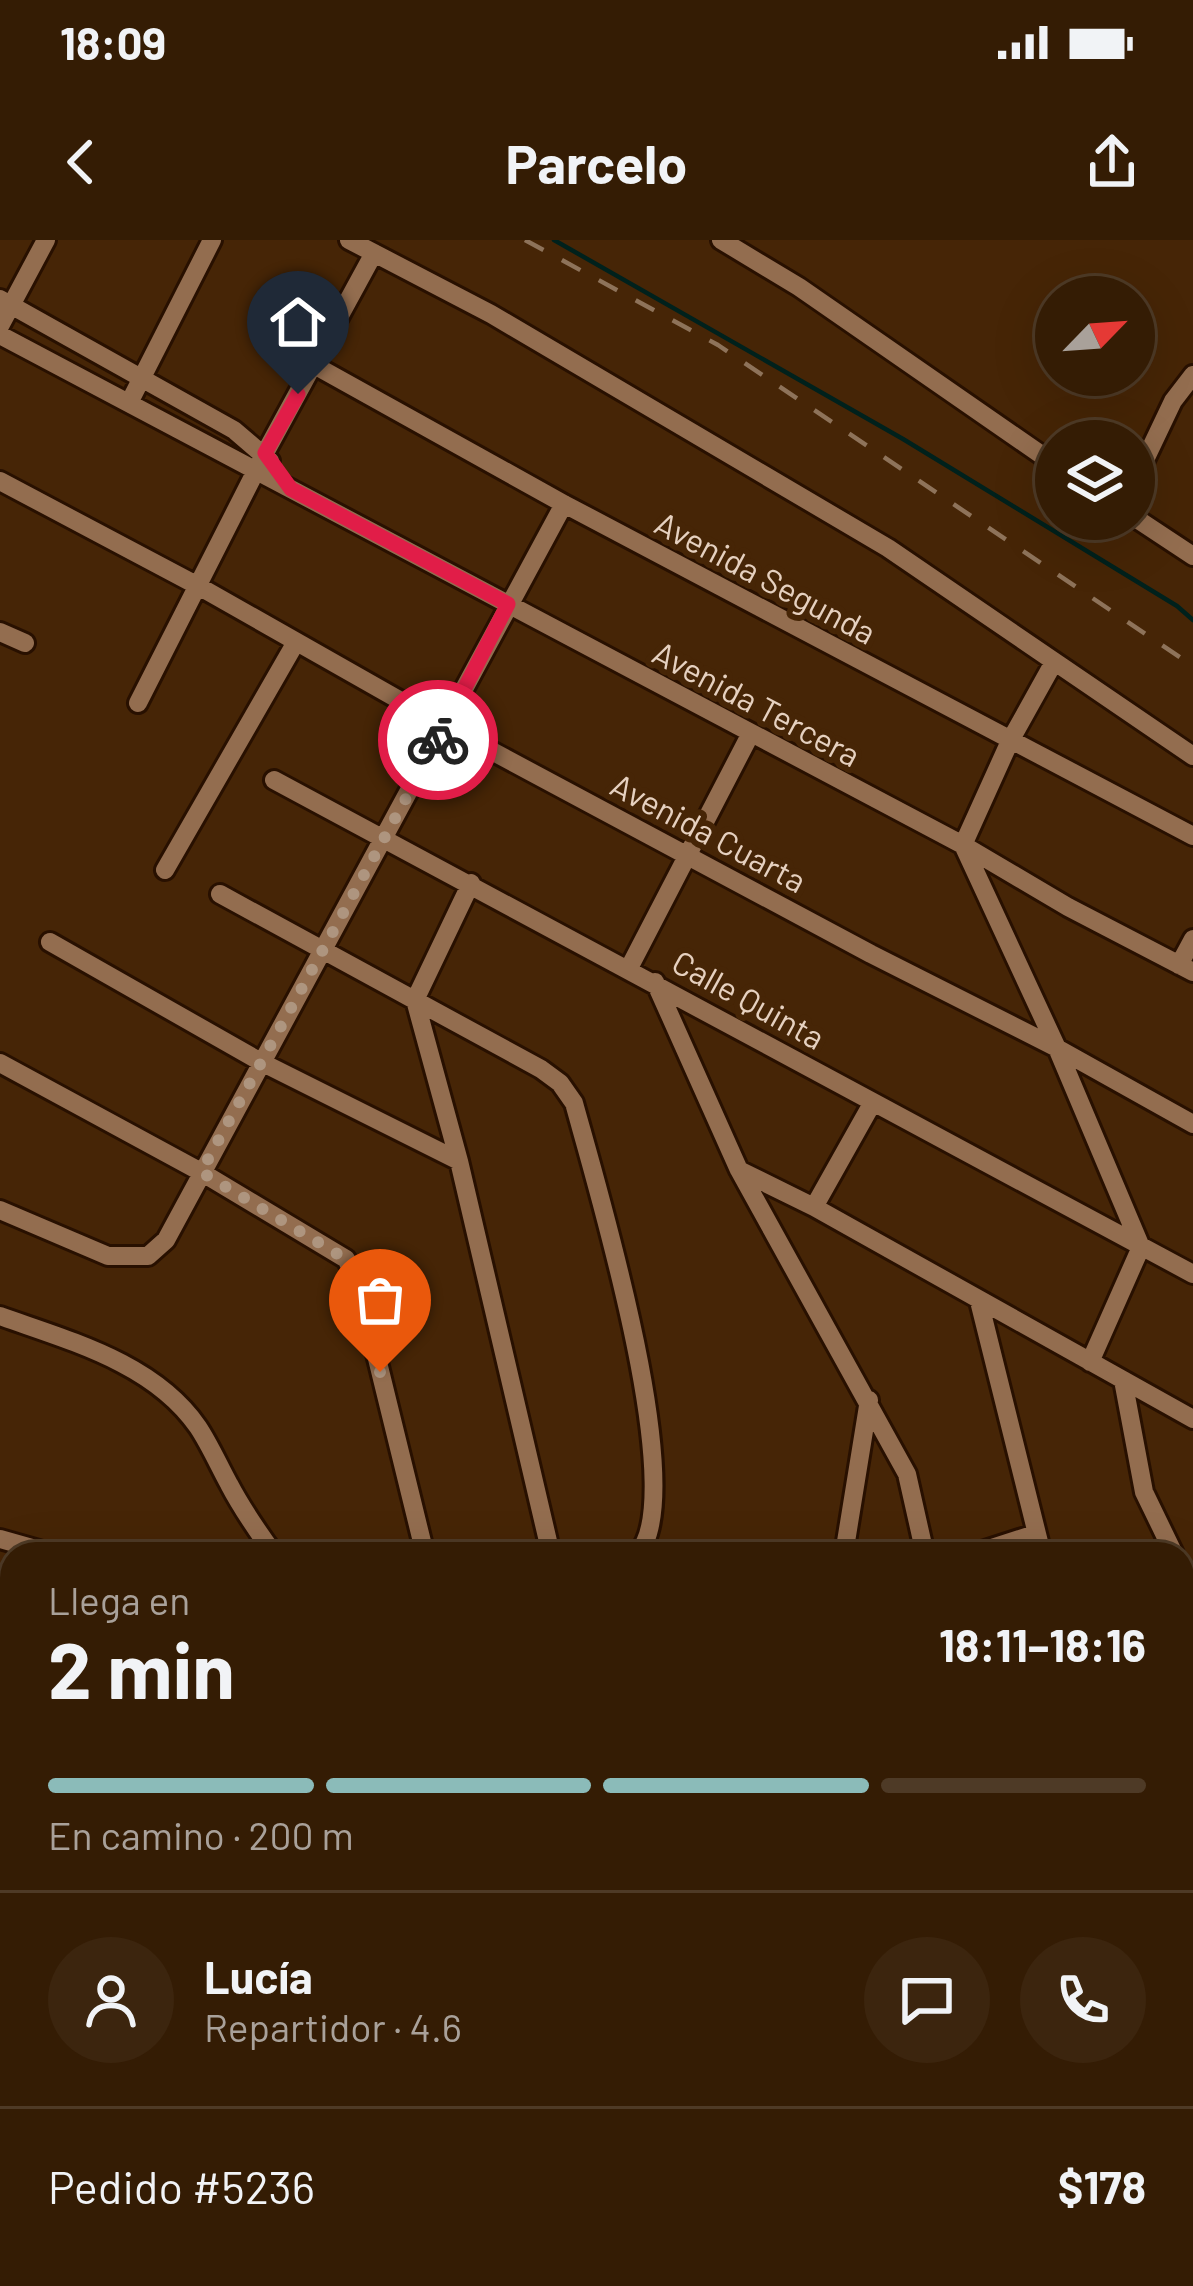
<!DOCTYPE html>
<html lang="es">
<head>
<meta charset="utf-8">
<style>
  body { margin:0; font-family:Barlow,sans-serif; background:#3c250e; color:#f1f3f6; height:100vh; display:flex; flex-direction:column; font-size:45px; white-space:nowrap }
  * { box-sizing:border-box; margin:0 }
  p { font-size:39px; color:#a9a19a }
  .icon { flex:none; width:66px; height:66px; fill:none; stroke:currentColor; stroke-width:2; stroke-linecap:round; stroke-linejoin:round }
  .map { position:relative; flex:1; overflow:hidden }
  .sheet { position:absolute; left:0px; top:1302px; width:1194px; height:744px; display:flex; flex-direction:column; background:#341c04; border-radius:36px 36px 0 0; box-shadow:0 12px 48px #0002,0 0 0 3px #4e3a26 }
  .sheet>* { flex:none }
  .needle { width:78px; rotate:65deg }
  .tools { position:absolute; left:1035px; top:36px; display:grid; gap:24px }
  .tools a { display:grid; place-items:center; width:120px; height:120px; border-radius:50%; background:#341c04; box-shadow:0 12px 48px #0002,0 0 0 3px #4e3a26; font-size:60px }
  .pin { position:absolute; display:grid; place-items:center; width:102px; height:102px; color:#fff; margin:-123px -51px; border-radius:50% 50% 50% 0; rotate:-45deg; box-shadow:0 0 12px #0007 }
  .pin .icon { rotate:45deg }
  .courier { position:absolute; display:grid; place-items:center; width:120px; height:120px; margin:-60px; border:9px solid #e11d48; border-radius:50%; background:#fff; color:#222; box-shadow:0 3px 15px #0007 }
  .headline em { font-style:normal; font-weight:700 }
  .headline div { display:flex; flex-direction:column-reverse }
  .headline { display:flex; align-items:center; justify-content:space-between; height:204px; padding:0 48px }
  h1 { font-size:78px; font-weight:700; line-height:90px }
  .bar { display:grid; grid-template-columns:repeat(4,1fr); gap:18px 12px; align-content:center; height:144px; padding:0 48px }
  .bar i { height:15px; border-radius:9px; background:#4e3a26 }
  .bar .current { background:#8bbbb9 }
  .bar p { grid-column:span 4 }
  .line { display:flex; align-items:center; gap:30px; padding:0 48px; border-top:3px solid #4e3a26 }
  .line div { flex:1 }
  .round { display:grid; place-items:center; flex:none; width:126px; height:126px; border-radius:63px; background:#3c250e }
  .status { display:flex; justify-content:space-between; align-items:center; height:84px; padding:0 60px; background:#341c04; direction:ltr }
  .status svg { height:33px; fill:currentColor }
  header { display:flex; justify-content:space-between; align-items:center; height:156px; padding:0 48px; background:#341c04; font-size:54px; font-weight:700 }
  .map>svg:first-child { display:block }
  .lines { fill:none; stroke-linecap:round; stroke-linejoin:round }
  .stream { stroke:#00211c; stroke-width:4.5 }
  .minor-casing { stroke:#281000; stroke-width:24 }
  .minor { stroke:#936d4f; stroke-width:18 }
  .rail { stroke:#8e735a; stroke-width:4.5; stroke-dasharray:21 21; stroke-linecap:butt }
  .done { stroke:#ae957f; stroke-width:12; stroke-dasharray:0 21.6 }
  .route { stroke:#e11d48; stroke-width:15 }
  .labels { text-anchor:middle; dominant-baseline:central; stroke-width:12; stroke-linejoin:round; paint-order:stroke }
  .street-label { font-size:33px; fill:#e6d1c0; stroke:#462506 }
</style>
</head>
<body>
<div class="status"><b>18:09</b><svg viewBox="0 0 49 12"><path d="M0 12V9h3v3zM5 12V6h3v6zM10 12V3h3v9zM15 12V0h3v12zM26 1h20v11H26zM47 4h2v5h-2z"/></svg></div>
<header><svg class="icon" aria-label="back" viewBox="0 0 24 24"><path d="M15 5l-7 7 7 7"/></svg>Parcelo<svg class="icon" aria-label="share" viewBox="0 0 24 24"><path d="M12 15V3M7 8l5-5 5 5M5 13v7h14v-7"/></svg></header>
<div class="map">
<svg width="1193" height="2046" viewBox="0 0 1193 2046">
  <rect width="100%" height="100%" fill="#462506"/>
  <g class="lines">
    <!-- stream -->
    <path class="stream" d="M 554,0 L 903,199 L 1177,366 L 1193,380"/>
    <!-- minor casing -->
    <g class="minor-casing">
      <path id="minor" d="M 349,0 L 491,74 L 888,308 L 1193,516
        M 721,0 L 799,47 L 1056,225
        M 0,59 L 234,190 L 270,221
        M 0,86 L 46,0
        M 0,95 L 963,605 L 1068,667 L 1193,732
        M 314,125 L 564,264 L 1193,596
        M 129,163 L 212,0
        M 0,241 L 200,347 L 445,486 L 871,714 L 1057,808 L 1193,884
        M 1134,243 L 1173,161 L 1193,135
        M 1134,277 L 1193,316
        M 0,392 L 25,403
        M 1054,422 L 1010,501 L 963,605 L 1057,808 L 1141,1007 L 1090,1122
        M 138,463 L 265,213 L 374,13
        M 274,540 L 1193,1034
        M 165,630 L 296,402
        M 471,643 L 415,760 L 459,921 L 551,1314
        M 220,654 L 541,829 L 560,843 L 574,863 C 595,940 692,1259 637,1314
        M 50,702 L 261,822 L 459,921
        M 1179,725 L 1193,699
        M 629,728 L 750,495
        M 655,742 L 739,930 L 907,1234 L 925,1314
        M 0,823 L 201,932 L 346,1019 L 358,1041 L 425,1314
        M 739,930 L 814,967 L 1193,1179
        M 814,967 L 873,862
        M 0,970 L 108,1016 L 148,1016 L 166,1000 L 564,264
        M 979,1061 L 1042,1314
        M 0,1076 C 70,1101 154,1123 198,1187 C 210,1205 219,1226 229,1244 C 242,1269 258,1292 274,1314
        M 1123,1140 L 1144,1252 L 1174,1314
        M 0,1299 L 53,1314
        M 844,1314 L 869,1160
        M 973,1314 L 1035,1294
        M 1182,1327 L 1193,1345
        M 0,1382 L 12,1384
        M 0,1608 L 12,1612
        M 1182,1689 L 1193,1690
        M 0,1760 L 12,1767
        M 0,1877 L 12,1883
        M 0,1999 L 12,2005
        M 69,2034 L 95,2046
        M 446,2034 L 448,2046
        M 577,2034 L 577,2046
        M 754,2046 L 754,2034"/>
    </g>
    <!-- minor -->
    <use href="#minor" class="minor"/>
    <!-- rail -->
    <path class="rail" d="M 525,0 L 718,105 L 1193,426"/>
  </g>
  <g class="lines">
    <!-- done -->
    <path class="done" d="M 380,1132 L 358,1041 L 346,1019 L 201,932 L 438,500"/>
    <!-- route -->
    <path class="route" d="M 298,154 L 265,213 L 291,249 L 508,364 L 438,500"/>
  </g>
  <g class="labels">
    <!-- street labels -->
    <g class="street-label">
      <text transform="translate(766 337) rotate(28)">Avenida Segunda</text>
      <text transform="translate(757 463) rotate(28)">Avenida Tercera</text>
      <text transform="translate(709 592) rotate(28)">Avenida Cuarta</text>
      <text transform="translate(749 759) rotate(29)">Calle Quinta</text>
    </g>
  </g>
</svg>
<div class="tools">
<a><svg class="needle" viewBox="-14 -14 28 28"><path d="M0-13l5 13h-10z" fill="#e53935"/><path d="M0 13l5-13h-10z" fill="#a9a19a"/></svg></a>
<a><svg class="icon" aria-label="layers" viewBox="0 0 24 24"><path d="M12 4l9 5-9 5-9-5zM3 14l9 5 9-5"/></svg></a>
</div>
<div class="pin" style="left:380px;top:1132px;background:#ea580c"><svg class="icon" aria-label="bag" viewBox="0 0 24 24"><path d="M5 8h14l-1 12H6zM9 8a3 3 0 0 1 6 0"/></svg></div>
<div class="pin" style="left:298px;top:154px;background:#1f2937"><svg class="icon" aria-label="home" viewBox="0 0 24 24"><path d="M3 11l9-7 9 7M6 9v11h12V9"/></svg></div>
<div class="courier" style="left:438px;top:500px"><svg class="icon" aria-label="bike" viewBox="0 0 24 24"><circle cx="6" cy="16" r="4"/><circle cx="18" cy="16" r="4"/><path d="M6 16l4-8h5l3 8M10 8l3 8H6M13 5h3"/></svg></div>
<section class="sheet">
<div class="headline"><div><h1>2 min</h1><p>Llega en</p></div><em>18:11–18:16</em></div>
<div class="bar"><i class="current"></i><i class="current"></i><i class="current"></i><i></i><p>En camino · 200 m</p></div>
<div class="line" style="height:216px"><a class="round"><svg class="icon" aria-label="person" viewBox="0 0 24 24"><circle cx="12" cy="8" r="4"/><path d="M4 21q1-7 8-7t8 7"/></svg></a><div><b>Lucía</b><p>Repartidor · 4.6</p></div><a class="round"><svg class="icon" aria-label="chat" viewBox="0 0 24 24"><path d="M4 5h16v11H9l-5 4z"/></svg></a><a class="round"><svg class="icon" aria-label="phone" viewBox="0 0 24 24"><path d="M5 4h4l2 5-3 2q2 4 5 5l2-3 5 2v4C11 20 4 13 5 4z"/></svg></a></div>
<div class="line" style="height:156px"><div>Pedido #5236</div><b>$178</b></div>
</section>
</div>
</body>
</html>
